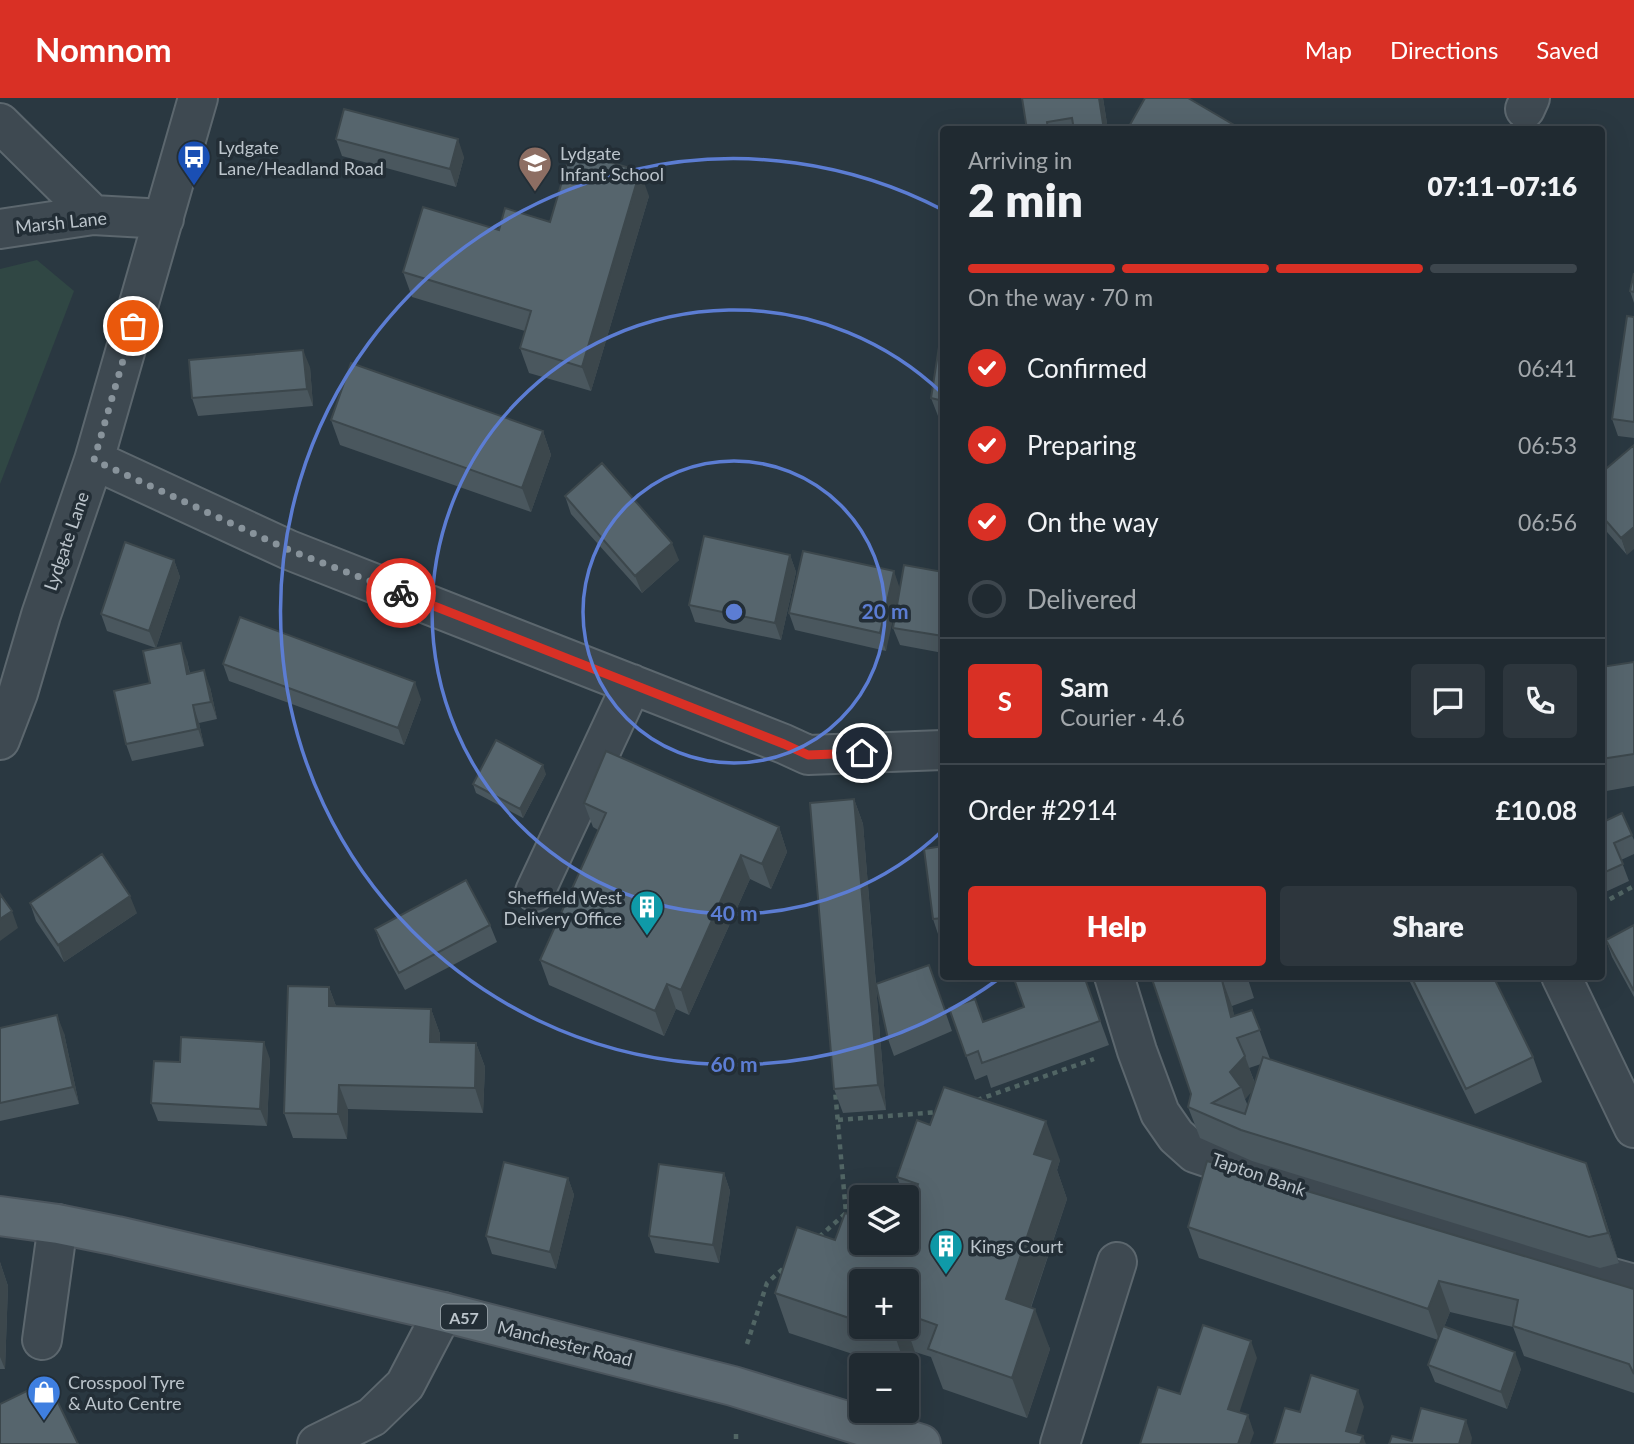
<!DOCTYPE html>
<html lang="en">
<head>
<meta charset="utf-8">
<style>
  body { margin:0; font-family:Lato,sans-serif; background:#2d363d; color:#f1f3f6; height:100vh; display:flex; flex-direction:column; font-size:26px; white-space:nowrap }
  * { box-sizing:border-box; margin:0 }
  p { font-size:23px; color:#a2a7ab }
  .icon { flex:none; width:38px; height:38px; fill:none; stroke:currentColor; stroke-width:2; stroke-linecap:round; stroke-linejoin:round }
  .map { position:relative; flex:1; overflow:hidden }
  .panel { position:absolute; left:940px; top:28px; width:665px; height:854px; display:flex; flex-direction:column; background:#202a31; border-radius:7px; box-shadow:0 7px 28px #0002,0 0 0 2px #3d464d }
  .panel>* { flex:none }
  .controls { position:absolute; left:849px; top:1087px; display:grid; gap:14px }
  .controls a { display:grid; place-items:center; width:70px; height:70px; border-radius:7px; background:#202a31; box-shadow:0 7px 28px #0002,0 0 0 2px #3d464d; font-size:35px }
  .pin { position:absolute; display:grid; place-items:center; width:60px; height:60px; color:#fff; margin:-30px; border:4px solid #fff; border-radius:50%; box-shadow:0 2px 7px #0007 }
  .courier { position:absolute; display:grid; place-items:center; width:70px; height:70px; margin:-35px; border:5px solid #d93025; border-radius:50%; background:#fff; color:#222; box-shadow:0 2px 9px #0007 }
  .head em { font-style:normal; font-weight:800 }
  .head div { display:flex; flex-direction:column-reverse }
  .head { display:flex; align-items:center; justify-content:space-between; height:119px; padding:0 28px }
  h1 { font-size:46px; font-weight:800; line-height:52px }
  .bar { display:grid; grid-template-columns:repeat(4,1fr); gap:10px 7px; align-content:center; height:84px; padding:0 28px }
  .bar i { height:9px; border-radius:5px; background:#3d464d }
  .bar .active { background:#d93025 }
  .bar p { grid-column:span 4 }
  .line { display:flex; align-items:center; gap:18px; padding:0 28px; border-top:2px solid #3d464d }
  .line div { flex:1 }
  .round { display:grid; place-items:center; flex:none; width:74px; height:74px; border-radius:7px; background:#2d363d }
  ol { padding:0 28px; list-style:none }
  li { display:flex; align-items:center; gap:21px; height:77px }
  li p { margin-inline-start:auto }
  li .icon { padding:7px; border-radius:50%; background:#d93025; color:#fff; stroke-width:4 }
  li:last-child { color:#a2a7ab }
  li i { width:38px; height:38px; border:4px solid #3d464d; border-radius:50% }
  .primary-button { display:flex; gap:14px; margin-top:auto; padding:14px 28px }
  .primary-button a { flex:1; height:80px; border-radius:7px; background:#d93025; color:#fff; font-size:28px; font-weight:800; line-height:80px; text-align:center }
  .primary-button a+a { background:#2d363d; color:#f1f3f6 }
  header { display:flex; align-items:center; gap:42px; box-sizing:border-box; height:98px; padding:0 35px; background:#d93025; color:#fff }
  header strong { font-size:33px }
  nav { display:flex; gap:38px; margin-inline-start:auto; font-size:24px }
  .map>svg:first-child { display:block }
  .park { fill:#304744 }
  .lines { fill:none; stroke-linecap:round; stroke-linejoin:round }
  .minor-casing { stroke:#5c676e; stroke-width:42 }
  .major-casing { stroke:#4b555d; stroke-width:42 }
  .path { stroke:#516564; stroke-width:4.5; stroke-dasharray:5 5; stroke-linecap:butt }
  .minor { stroke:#3e4951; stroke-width:38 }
  .major { stroke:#5c6971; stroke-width:38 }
  .wall { fill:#4a575e; fill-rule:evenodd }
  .shaded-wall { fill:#3c474c }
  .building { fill:#56656d; stroke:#3c474c; stroke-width:2 }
  .done { stroke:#88939b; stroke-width:7; stroke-dasharray:0 12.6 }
  .route { stroke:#d93025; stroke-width:9 }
  .ring { fill:none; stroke:#5c7dd3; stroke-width:3.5 }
  .labels { text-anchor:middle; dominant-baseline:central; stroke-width:7; stroke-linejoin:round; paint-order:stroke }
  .shield { fill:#232e36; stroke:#8d979e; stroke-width:2 }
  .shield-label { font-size:16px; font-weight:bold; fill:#bbc4cb }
  .poi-label { font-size:18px; fill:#bbc4cb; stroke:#232e36; text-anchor:start }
  .street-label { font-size:18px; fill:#bbc4cb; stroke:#232e36 }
  .centre { fill:#5c7dd3; stroke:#232e36; stroke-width:3.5 }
  .ring-label { font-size:21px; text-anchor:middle; font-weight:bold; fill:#5c7dd3; stroke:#232e36; stroke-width:7; stroke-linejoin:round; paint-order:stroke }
</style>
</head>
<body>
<header>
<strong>Nomnom</strong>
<nav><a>Map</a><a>Directions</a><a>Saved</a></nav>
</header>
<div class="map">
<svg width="1634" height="1346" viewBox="0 0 1634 1346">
  <rect width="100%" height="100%" fill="#2a3841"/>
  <!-- park -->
  <path class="park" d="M 37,162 L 74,193 L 0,386 L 0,171 Z"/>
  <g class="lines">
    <!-- minor casing -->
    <g class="minor-casing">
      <path id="minor" d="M 1525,11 L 1530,0
        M 0,25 L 93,117
        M 0,131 L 93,117 L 164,121
        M 94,362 L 289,452 L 784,646 L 808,657 L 943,652
        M 0,642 L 18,595 L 41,517 L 94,362 L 198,0
        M 535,794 L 632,586
        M 1114,878 L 1137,953 L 1160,1015 L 1176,1038 L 1195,1055 L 1360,1111 L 1634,1186
        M 1561,878 L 1634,1030
        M 42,1242 L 58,1126
        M 317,1346 L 372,1319 L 405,1287 L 443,1214
        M 1060,1346 L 1117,1164"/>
    </g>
    <!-- major casing -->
    <g class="major-casing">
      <path id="major" d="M 0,1118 L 58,1126 L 117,1138 L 443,1214 L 733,1288 L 921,1346"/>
    </g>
    <!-- path -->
    <path class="path" d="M 1601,806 L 1634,788
      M 977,1002 L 1094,961
      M 838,1022 L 938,1014
      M 819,1139 L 846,1115 L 835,992
      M 747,1246 L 767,1185 L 786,1168
      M 736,1336 L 736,1346"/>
    <!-- minor -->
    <use href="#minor" class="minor"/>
    <!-- major -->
    <use href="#major" class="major"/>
  </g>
  <!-- wall -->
  <path class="wall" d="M 1103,0 L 1108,32 L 1027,32 Z
    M 336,41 L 464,59 L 456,89 L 342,58 Z
    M 649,98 L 591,293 L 529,275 L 520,250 L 525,233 L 412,199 L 403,174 L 499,132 L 550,124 Z
    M 1634,175 L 1634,205 L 1630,193 Z
    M 1634,219 L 1634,340 L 1618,338 L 1612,321 Z
    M 943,223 L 943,319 L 938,318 L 931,300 Z
    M 310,269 L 313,308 L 198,318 L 192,300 Z
    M 331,322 L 543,333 L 551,357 L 531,414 L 340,347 Z
    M 1601,375 L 1627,457 L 1601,427 Z
    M 565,398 L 679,462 L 642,495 L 571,416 Z
    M 790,457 L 796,474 L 781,542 L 695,524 L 689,507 Z
    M 174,462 L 180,479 L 156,550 L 187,562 L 190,575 L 210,589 L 217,621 L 199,625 L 204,648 L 132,663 L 126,646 L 150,585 L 156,550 L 107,533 L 101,516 Z
    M 894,473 L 886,553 L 795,532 L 789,515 Z
    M 943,474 L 943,555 L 900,547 L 893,530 Z
    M 1634,564 L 1634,688 L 1601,694 L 1601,569 Z
    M 223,566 L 421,601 L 404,647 L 229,583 Z
    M 546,676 L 523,720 L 476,695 L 473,686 Z
    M 854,701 L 863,726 L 876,886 L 929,867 L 952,933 L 894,958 L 888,941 L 876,888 L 886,1012 L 843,1015 L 834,991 Z
    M 584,705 L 779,729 L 787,754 L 771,791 L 750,781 L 689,917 L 676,911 L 664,938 L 549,887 L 540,862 L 598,732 L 593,729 Z
    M 1622,715 L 1634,742 L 1634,756 L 1621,762 L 1629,783 L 1601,796 L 1601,725 Z
    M 943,748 L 943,838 L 939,839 L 933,821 Z
    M 30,805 L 137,815 L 64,864 L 36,823 Z
    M 490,827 L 497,844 L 405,892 L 381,848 L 375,831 Z
    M 1634,827 L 1634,899 L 1612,859 L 1606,842 Z
    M 1084,878 L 1109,947 L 991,990 L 987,977 L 975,982 L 949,910 L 983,924 L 1024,909 Z
    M 1151,878 L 1247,878 L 1254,900 L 1232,908 L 1234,918 L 1252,912 L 1270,961 L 1586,1065 L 1597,1095 L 1619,1165 L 1600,1170 L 1252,1063 L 1200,1040 L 1188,1009 L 1191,996 ZM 1261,966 L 1255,985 L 1249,970 ZM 1252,993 L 1248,1008 L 1245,1001 Z
    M 1407,878 L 1493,878 L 1533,959 L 1542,984 L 1475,1016 Z
    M 329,889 L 336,908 L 431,911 L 440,936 L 440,944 L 476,945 L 485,969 L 483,1015 L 348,1011 L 347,1041 L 293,1040 L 284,1015 Z
    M 0,930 L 64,935 L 79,1006 L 0,1023 Z
    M 270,961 L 267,1028 L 158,1023 L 151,1005 L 180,964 Z
    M 930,1027 L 1060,1062 L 1057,1072 L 1067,1101 L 1031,1210 L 1050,1251 L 1027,1320 L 943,1291 L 931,1259 L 915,1254 L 908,1274 L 906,1274 L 906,1267 L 886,1267 L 789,1235 L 775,1195 L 835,1142 L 906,1144 L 909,1112 L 906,1105 L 906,1099 L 904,1099 L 897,1079 ZM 861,1183 L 906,1183 L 906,1228 L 861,1228 Z
    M 724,1075 L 730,1093 L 719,1165 L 655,1155 L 649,1138 Z
    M 568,1080 L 574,1097 L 556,1171 L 492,1156 L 486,1138 Z
    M 1188,1129 L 1634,1191 L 1634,1295 L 1524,1258 L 1513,1229 L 1450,1214 L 1444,1229 L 1521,1271 L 1507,1311 L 1435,1284 L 1428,1267 L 1438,1242 L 1199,1160 Z
    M 0,1164 L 8,1188 L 5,1271 L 0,1271 Z"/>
  <!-- shaded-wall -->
  <path class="shaded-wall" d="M 1099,0 L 1103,0 L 1108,32 L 1104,32 Z
    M 458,41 L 464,59 L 456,89 L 450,71 Z
    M 640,73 L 649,98 L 591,293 L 582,269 Z
    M 303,252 L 310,269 L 313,308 L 307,291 Z
    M 543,333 L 551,357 L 531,414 L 522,390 Z
    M 1634,429 L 1634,451 L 1627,457 L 1621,440 Z
    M 672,445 L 679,462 L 642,495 L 635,478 Z
    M 790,457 L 796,474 L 781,542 L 775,525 Z
    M 174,462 L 180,479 L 156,550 L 149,533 Z
    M 894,473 L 900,491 L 886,553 L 880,535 Z
    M 181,545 L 187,562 L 193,593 L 187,576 Z
    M 204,572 L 210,589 L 217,621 L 211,604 Z
    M 415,584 L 421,601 L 404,647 L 398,630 Z
    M 193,607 L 199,625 L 204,648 L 198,631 Z
    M 543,667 L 546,676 L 523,720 L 520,711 Z
    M 854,701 L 863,726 L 886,1012 L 878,987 Z
    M 779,729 L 787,754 L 771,791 L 762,766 Z
    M 741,757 L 750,781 L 689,917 L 681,892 Z
    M 130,798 L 137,815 L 64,864 L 58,847 Z
    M 12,813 L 18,830 L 0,843 L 0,821 Z
    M 1221,878 L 1232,908 L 1239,939 L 1231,919 Z
    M 667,886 L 676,911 L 664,938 L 655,913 Z
    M 329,889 L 338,914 L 329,908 Z
    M 431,911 L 440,936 L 439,968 L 430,944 Z
    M 57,917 L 64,935 L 79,1006 L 73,989 Z
    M 264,944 L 270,961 L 267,1028 L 260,1011 Z
    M 476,945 L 485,969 L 483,1015 L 475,990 Z
    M 1245,958 L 1256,989 L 1245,1001 L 1241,989 L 1230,974 Z
    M 339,987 L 348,1011 L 347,1041 L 338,1016 Z
    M 1046,1023 L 1060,1062 L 1057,1072 L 1067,1101 L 1020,1241 L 1006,1201 L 1034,1056 Z
    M 1586,1065 L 1597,1095 L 1619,1165 L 1608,1135 Z
    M 724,1075 L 730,1093 L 719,1165 L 713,1147 Z
    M 568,1080 L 574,1097 L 556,1171 L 550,1154 Z
    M 0,1164 L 8,1188 L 5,1271 L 0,1259 Z
    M 1439,1183 L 1450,1214 L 1439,1242 L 1428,1211 Z
    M 1035,1211 L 1050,1251 L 1027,1320 L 1012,1280 Z
    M 896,1228 L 906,1228 L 915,1254 L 908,1274 L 906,1267 L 905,1267 L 894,1235 Z
    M 1251,1243 L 1257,1260 L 1235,1328 L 1228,1311 Z
    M 1515,1254 L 1521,1271 L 1507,1311 L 1501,1294 Z
    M 1358,1292 L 1364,1309 L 1353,1346 L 1346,1333 Z
    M 1248,1317 L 1254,1335 L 1250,1346 L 1238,1346 Z
    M 1466,1322 L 1472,1340 L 1471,1346 L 1459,1346 Z
    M 1363,1338 L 1366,1346 L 1360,1346 Z"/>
  <!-- building -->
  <path class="building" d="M 1022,0 L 1099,0 L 1104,32 L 1074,32 L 1072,20 L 1047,24 L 1048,32 L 1027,32 Z
    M 1145,0 L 1188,0 L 1234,27 L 1232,32 L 1127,32 Z
    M 344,11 L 458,41 L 450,71 L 336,41 Z
    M 571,53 L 640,73 L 582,269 L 520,250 L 531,213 L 403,174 L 423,109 L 499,132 L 505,110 L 550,124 Z
    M 1634,175 L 1634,194 L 1630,193 Z
    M 1627,218 L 1634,219 L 1634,324 L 1612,321 Z
    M 943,223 L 943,303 L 931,300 Z
    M 303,252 L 307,291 L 192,300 L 189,262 Z
    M 351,265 L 543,333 L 522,390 L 331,322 Z
    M 1634,347 L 1634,429 L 1621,440 L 1601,417 L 1601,375 Z
    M 602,365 L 672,445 L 635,478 L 565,398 Z
    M 704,438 L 790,457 L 775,525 L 689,507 Z
    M 125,444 L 174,462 L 149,533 L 101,516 Z
    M 803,453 L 894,473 L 880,535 L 789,515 Z
    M 904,467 L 943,474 L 943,538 L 893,530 Z
    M 240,519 L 415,584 L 398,630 L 223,566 Z
    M 181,545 L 187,576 L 204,572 L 211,604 L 193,607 L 198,631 L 126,646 L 114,593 L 150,585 L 143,553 Z
    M 1634,564 L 1634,656 L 1601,661 L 1601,569 Z
    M 496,642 L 543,667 L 520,711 L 473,686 Z
    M 606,653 L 779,729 L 762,766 L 741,757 L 681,892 L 667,886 L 655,913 L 540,862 L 606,715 L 584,705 Z
    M 854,701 L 878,987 L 834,991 L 810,705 Z
    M 1622,715 L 1632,737 L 1614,745 L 1623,766 L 1601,776 L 1601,725 Z
    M 943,748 L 943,820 L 933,821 L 924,751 Z
    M 102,756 L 130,798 L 58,847 L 30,805 Z
    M 466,782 L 490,827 L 399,875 L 375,831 Z
    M 0,796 L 12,813 L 0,821 Z
    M 1634,827 L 1634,893 L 1606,842 Z
    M 929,867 L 946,915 L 888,941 L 876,886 Z
    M 1013,878 L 1084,878 L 1100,923 L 982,965 L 978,953 L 966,958 L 949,910 L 975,901 L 983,924 L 1024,909 Z
    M 1151,878 L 1221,878 L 1231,919 L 1252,912 L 1260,932 L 1237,940 L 1245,958 L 1230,974 L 1241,989 L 1212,1005 L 1245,1016 L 1263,959 L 1586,1065 L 1608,1135 L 1589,1139 L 1241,1032 L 1188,1009 L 1191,996 Z
    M 1411,878 L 1493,878 L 1533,959 L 1466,991 Z
    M 288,888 L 329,889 L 329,908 L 431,911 L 430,944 L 476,945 L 475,990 L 339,987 L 338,1016 L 284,1015 Z
    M 57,917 L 73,989 L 0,1005 L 0,930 Z
    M 181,939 L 264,944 L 260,1011 L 151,1005 L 154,963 L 180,964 Z
    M 944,989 L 1046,1023 L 1034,1056 L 1053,1062 L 1006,1201 L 1035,1211 L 1012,1280 L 928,1251 L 937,1227 L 906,1216 L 906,1183 L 861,1183 L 861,1224 L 775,1195 L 797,1129 L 835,1142 L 845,1115 L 861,1120 L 861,1144 L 906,1144 L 906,1119 L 918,1086 L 897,1079 L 917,1022 L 930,1027 Z
    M 1207,1063 L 1634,1191 L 1634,1276 L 1629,1266 L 1513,1228 L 1518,1202 L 1439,1183 L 1428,1211 L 1188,1129 Z
    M 504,1064 L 568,1080 L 550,1154 L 486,1138 Z
    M 659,1066 L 724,1075 L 713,1147 L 649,1138 Z
    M 1203,1227 L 1251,1243 L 1228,1311 L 1248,1317 L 1238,1346 L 1140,1346 L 1158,1289 L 1180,1296 Z
    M 875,1228 L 896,1228 L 894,1235 Z
    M 1443,1228 L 1515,1254 L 1501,1294 L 1428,1267 Z
    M 1311,1277 L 1358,1292 L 1346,1333 L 1363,1338 L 1360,1346 L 1274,1346 L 1285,1310 L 1300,1314 Z
    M 41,1286 L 50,1288 L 78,1346 L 0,1346 L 0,1306 Z
    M 1421,1310 L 1466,1322 L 1459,1346 L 1389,1346 L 1392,1338 L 1412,1343 Z"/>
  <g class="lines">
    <!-- done -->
    <path class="done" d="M 133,228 L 94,362 L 289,452 L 401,495"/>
    <!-- route -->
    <path class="route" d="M 401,495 L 784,646 L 808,657 L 862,655"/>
  </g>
  <!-- distance rings -->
  <g class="ring">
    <circle cx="734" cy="514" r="151"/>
    <path d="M942 733A302 302 0 1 1 942 295"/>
    <path d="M1000 880A453 453 0 1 1 943 112"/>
  </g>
  <!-- icons -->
  <defs>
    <g id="bus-pin" transform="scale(1.75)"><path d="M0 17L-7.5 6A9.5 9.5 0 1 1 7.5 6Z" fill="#1a4fb4" stroke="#232e36"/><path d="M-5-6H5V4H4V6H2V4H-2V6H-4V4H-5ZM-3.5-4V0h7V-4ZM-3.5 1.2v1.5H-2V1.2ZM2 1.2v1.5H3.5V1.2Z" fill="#fff"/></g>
    <g id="school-pin" transform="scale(1.75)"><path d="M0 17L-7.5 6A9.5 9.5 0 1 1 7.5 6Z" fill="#8d6e63" stroke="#232e36"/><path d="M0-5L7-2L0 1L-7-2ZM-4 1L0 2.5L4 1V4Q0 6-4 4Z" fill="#fff"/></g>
    <g id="building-pin" transform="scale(1.75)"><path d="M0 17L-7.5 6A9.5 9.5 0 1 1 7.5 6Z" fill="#0f9aa8" stroke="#232e36"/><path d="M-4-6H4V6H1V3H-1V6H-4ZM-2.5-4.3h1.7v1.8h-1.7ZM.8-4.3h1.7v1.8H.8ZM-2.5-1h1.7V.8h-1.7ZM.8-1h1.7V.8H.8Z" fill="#fff"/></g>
    <g id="shop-pin" transform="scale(1.75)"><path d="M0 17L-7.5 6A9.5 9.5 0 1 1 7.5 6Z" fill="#3f7fe0" stroke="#232e36"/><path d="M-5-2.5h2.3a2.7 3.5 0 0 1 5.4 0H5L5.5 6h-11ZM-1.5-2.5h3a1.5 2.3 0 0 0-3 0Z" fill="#fff"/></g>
  </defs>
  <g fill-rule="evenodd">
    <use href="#bus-pin" x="194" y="59"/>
    <use href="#school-pin" x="535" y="65"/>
    <use href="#building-pin" x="647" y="809"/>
    <use href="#building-pin" x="946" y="1148"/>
    <use href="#shop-pin" x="44" y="1294"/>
  </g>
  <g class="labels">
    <!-- shield labels -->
    <rect class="shield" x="441" y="1206.5" width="46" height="25" rx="5"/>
    <g class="shield-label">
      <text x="464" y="1219">A57</text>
    </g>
    <!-- poi labels -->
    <g class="poi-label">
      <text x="218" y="49">Lydgate<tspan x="218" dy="21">Lane/Headland Road</tspan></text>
      <text x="560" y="55">Lydgate<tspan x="560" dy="21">Infant School</tspan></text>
      <text x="622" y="799" text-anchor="end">Sheffield West<tspan x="622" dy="21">Delivery Office</tspan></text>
      <text x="970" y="1148">Kings Court</text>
      <text x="68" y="1284">Crosspool Tyre<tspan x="68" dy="21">&amp; Auto Centre</tspan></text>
    </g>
    <!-- street labels -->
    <g class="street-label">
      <text transform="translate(61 124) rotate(-6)">Marsh Lane</text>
      <text transform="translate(66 443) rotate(-71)">Lydgate Lane</text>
      <text transform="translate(1259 1076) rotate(19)">Tapton Bank</text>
      <text transform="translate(565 1245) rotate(14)">Manchester Road</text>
    </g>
  </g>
  <circle cx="734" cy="514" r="10" class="centre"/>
  <g class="ring-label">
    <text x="885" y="521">20 m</text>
    <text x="734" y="823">40 m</text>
    <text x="734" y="974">60 m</text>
  </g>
</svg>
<div class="controls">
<a><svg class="icon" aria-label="layers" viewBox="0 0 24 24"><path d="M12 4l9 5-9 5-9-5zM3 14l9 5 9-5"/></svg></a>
<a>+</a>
<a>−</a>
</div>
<div class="pin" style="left:133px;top:228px;background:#ea580c"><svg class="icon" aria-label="bag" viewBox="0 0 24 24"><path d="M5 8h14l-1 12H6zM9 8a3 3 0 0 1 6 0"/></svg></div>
<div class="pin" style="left:862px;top:655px;background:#1f2937"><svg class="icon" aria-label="home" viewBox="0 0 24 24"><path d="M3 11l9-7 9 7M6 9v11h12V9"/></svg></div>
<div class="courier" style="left:401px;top:495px"><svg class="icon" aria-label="bike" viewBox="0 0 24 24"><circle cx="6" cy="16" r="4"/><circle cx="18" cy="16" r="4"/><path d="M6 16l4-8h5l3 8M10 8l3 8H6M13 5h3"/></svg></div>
<section class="panel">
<div class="head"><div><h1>2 min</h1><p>Arriving in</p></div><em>07:11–07:16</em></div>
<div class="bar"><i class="active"></i><i class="active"></i><i class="active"></i><i></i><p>On the way · 70 m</p></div>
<ol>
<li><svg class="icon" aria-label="check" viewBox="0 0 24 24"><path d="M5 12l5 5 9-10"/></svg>Confirmed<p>06:41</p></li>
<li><svg class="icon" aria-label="check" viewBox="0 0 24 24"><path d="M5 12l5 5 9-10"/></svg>Preparing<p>06:53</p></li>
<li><svg class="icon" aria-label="check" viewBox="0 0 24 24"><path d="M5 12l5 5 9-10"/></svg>On the way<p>06:56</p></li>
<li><i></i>Delivered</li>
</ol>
<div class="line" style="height:126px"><b class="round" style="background:#d93025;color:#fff">S</b><div><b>Sam</b><p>Courier · 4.6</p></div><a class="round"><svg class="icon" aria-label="chat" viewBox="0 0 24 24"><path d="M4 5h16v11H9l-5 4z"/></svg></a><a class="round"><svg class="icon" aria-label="phone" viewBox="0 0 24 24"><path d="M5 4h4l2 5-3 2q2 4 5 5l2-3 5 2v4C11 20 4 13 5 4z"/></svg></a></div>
<div class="line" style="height:91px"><div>Order #2914</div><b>£10.08</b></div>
<div class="primary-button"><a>Help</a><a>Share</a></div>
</section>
</div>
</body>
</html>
